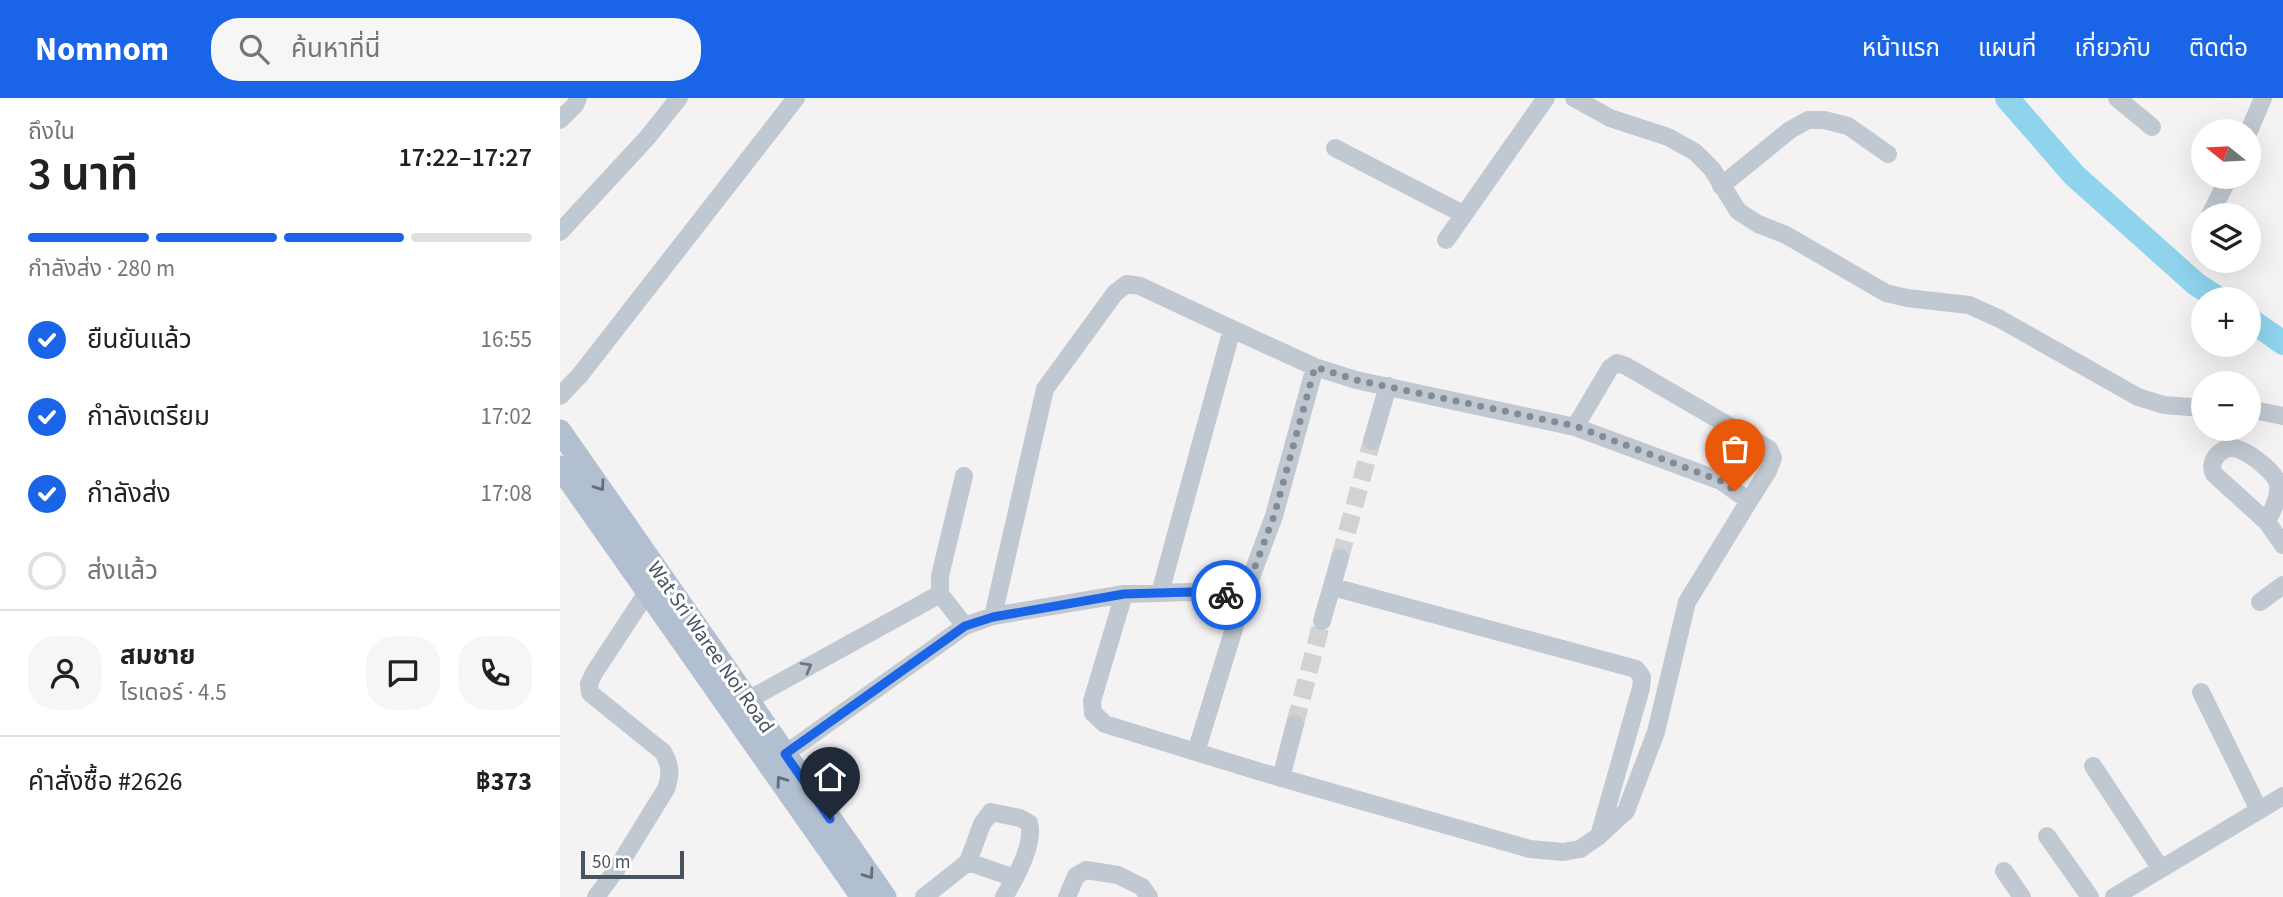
<!DOCTYPE html>
<html lang="th">
<head>
<meta charset="utf-8">
<style>
  body { margin:0; font-family:"Source Sans 3","Noto Sans Thai",sans-serif; background:#f6f6f6; color:#202124; height:100vh; display:flex; flex-direction:column; font-size:26px; white-space:nowrap }
  * { box-sizing:border-box; margin:0 }
  p { font-size:23px; color:#757577 }
  .icon { flex:none; width:38px; height:38px; fill:none; stroke:currentColor; stroke-width:2; stroke-linecap:round; stroke-linejoin:round }
  .map { position:relative; flex:1; overflow:hidden }
  .details { display:flex; flex-direction:column; background:#fff; width:560px }
  .details>* { flex:none }
  .needle { width:46px; rotate:288deg }
  .tools { position:absolute; left:1631px; top:21px; display:grid; gap:14px }
  .tools a { display:grid; place-items:center; width:70px; height:70px; border-radius:50%; background:#fff; box-shadow:0 7px 28px #0002; font-size:35px }
  .scale { position:absolute; left:21px; bottom:18px; width:103px; box-sizing:border-box; padding-left:7px; border:4px solid #495360; border-top:0; font-size:19px; line-height:24px; white-space:nowrap; color:#495360; -webkit-text-stroke:5px #fff; paint-order:stroke }
  .pin { position:absolute; display:grid; place-items:center; width:60px; height:60px; color:#fff; margin:-72px -30px; border-radius:50% 50% 50% 0; rotate:-45deg; box-shadow:0 0 7px #0007 }
  .pin .icon { rotate:45deg }
  .courier { position:absolute; display:grid; place-items:center; width:70px; height:70px; margin:-35px; border:5px solid #1964e7; border-radius:50%; background:#fff; color:#222; box-shadow:0 2px 9px #0007 }
  .overview em { font-style:normal; font-weight:600 }
  .overview div { display:flex; flex-direction:column-reverse }
  .overview { display:flex; align-items:center; justify-content:space-between; height:119px; padding:0 28px }
  h1 { font-size:46px; font-weight:600; line-height:52px }
  .bar { display:grid; grid-template-columns:repeat(4,1fr); gap:10px 7px; align-content:center; height:84px; padding:0 28px }
  .bar i { height:9px; border-radius:5px; background:#e0e0e0 }
  .bar .current { background:#1964e7 }
  .bar p { grid-column:span 4 }
  .line { display:flex; align-items:center; gap:18px; padding:0 28px; border-top:2px solid #e0e0e0 }
  .line div { flex:1 }
  .round { display:grid; place-items:center; flex:none; width:74px; height:74px; border-radius:28px; background:#f6f6f6 }
  ol { padding:0 28px; list-style:none }
  li { display:flex; align-items:center; gap:21px; height:77px }
  li p { margin-inline-start:auto }
  li .icon { padding:7px; border-radius:50%; background:#1964e7; color:#fff; stroke-width:4 }
  li:last-child { color:#757577 }
  li i { width:38px; height:38px; border:4px solid #e0e0e0; border-radius:50% }
  header { display:flex; align-items:center; gap:42px; box-sizing:border-box; height:98px; padding:0 35px; background:#1964e7; color:#fff }
  header strong { font-size:33px }
  nav { display:flex; gap:38px; margin-inline-start:auto; font-size:24px }
  .search { width:490px; height:63px; background:#f6f6f6; display:flex; align-items:center; gap:18px; box-sizing:border-box; padding:0 24px; border-radius:28px; color:#757577; font-size:26px }
  main { display:flex; flex:1; min-height:0 }
  .map>svg:first-child { display:block }
  .lines { fill:none; stroke-linecap:round; stroke-linejoin:round }
  .river { stroke:#8fd3ed; stroke-width:24 }
  .minor-tunnel { stroke:#d2d2d5; stroke-width:18; stroke-dasharray:18 9; stroke-linecap:butt }
  .minor { stroke:#c0c8d1; stroke-width:18 }
  .major { stroke:#b2bfd0; stroke-width:23 }
  .oneway { stroke:#636e7c }
  .oneway2 { stroke:#6d7682 }
  .done { stroke:#858b93; stroke-width:7; stroke-dasharray:0 12.6 }
  .route { stroke:#1964e7; stroke-width:9 }
  .labels { text-anchor:middle; dominant-baseline:central; stroke-width:6; stroke-linejoin:round; paint-order:stroke }
  .street-label { font-size:21px; fill:#495360; stroke:#fff }
</style>
</head>
<body>
<header>
<strong>Nomnom</strong>
<div class="search"><svg class="icon" aria-label="search" viewBox="0 0 24 24"><circle cx="10" cy="10" r="6"/><path d="M15 15l6 6"/></svg>ค้นหาที่นี่</div>
<nav><a>หน้าแรก</a><a>แผนที่</a><a>เกี่ยวกับ</a><a>ติดต่อ</a></nav>
</header>
<main>
<section class="details">
<div class="overview"><div><h1>3 นาที</h1><p>ถึงใน</p></div><em>17:22–17:27</em></div>
<div class="bar"><i class="current"></i><i class="current"></i><i class="current"></i><i></i><p>กำลังส่ง · 280 m</p></div>
<ol>
<li><svg class="icon" aria-label="check" viewBox="0 0 24 24"><path d="M5 12l5 5 9-10"/></svg>ยืนยันแล้ว<p>16:55</p></li>
<li><svg class="icon" aria-label="check" viewBox="0 0 24 24"><path d="M5 12l5 5 9-10"/></svg>กำลังเตรียม<p>17:02</p></li>
<li><svg class="icon" aria-label="check" viewBox="0 0 24 24"><path d="M5 12l5 5 9-10"/></svg>กำลังส่ง<p>17:08</p></li>
<li><i></i>ส่งแล้ว</li>
</ol>
<div class="line" style="height:126px"><a class="round"><svg class="icon" aria-label="person" viewBox="0 0 24 24"><circle cx="12" cy="8" r="4"/><path d="M4 21q1-7 8-7t8 7"/></svg></a><div><b>สมชาย</b><p>ไรเดอร์ · 4.5</p></div><a class="round"><svg class="icon" aria-label="chat" viewBox="0 0 24 24"><path d="M4 5h16v11H9l-5 4z"/></svg></a><a class="round"><svg class="icon" aria-label="phone" viewBox="0 0 24 24"><path d="M5 4h4l2 5-3 2q2 4 5 5l2-3 5 2v4C11 20 4 13 5 4z"/></svg></a></div>
<div class="line" style="height:91px"><div>คำสั่งซื้อ #2626</div><b>฿373</b></div>
</section>
<div class="map">
<svg width="1723" height="799" viewBox="0 0 1723 799">
  <rect width="100%" height="100%" fill="#f4f2f2"/>
  <g class="lines">
    <!-- river -->
    <path class="river" d="M 1447,0 L 1514,77 L 1636,186 L 1659,201
      M 1689,221 L 1723,245"/>
    <!-- minor-tunnel -->
    <path class="minor-tunnel" d="M 780,460 L 812,343
      M 735,626 L 762,523"/>
    <!-- minor -->
    <path class="minor" d="M 1014,0 L 1050,20 L 1108,39 L 1135,54 L 1152,71 L 1178,113 L 1198,126 L 1226,137 L 1326,195 L 1347,200 L 1409,207 L 1440,221 L 1578,299 L 1604,307 L 1643,310
      M 1557,0 L 1592,29
      M 0,22 L 15,7 L 18,0
      M 1689,33 L 1703,0
      M 775,50 L 903,116
      M 1161,88 L 1230,32 L 1248,22 L 1264,22 L 1288,28 L 1328,56
      M 1650,117 L 1669,79
      M 0,134 L 87,40 L 119,0
      M 886,142 L 986,0
      M 0,298 L 20,277 L 236,0
      M 1689,311 L 1723,318
      M 1015,329 L 1050,270 L 1057,265 L 1066,268 L 1209,351 L 1213,360 L 1208,373 L 1189,403
      M 812,343 L 828,288
      M 404,378 L 380,478 L 380,496 L 405,528
      M 1707,424 C 1712,413 1720,399 1718,387 C 1717,375 1690,355 1678,351 C 1663,346 1647,362 1654,376 L 1707,424 L 1723,447
      M 773,489 L 1076,571 L 1082,579 L 1081,590 L 1039,738
      M 564,496 L 532,603 L 533,615 L 545,626 L 701,674 L 970,751 L 1003,754 L 1020,751 L 1039,738 L 1066,713 L 1096,634 L 1127,504 L 1189,403 L 1161,383 L 1015,329 L 796,282 L 755,269 L 672,231
      M 1700,504 L 1723,487
      M 433,518 L 485,291 L 555,195 L 567,186 L 580,188 L 672,231 L 600,495
      M 762,523 L 780,460
      M 1641,594 L 1699,712
      M 188,602 L 380,496
      M 636,654 L 684,498 L 714,418 L 755,269
      M 225,656 L 405,528 L 433,518 L 564,496 L 630,494 L 684,498
      M 1533,668 L 1601,771
      M 721,680 L 735,626
      M 1487,738 L 1530,799
      M 408,764 L 422,726 L 431,714 L 460,720 L 469,725 C 475,746 455,781 444,799
      M 1444,773 L 1462,799
      M 36,799 L 56,772 L 106,691 C 111,677 111,667 103,654 L 30,595 L 29,586 L 34,575 L 88,493
      M 364,799 L 408,764 L 455,780
      M 507,799 L 516,778 L 526,772 L 558,777 L 582,789 L 589,799
      M 1554,799 L 1723,698"/>
    <!-- major -->
    <path class="major" d="M 0,333 L 325,799
      M 0,369 L 302,799"/>
  </g>
  <!-- one-way arrows -->
  <defs><path id="oneway-chevron" d="M-2-3.5L2.5 0L-2 3.5" fill="none" stroke-width="1.6" stroke-linecap="round" stroke-linejoin="round" transform="scale(1.75)"/></defs>
  <g class="oneway">
    <use href="#oneway-chevron" transform="translate(40 388) rotate(55)"/>
    <use href="#oneway-chevron" transform="translate(221 683) rotate(-125)"/>
    <use href="#oneway-chevron" transform="translate(309 776) rotate(55)"/>
  </g>
  <use class="oneway2" href="#oneway-chevron" transform="translate(247 569) rotate(-29)"/>
  <g class="lines">
    <!-- done -->
    <path class="done" d="M 666,497 L 684,498 L 714,418 L 755,269 L 796,282 L 1015,328 L 1161,383 L 1175,393"/>
    <!-- route -->
    <path class="route" d="M 270,721 L 225,656 L 405,528 L 433,519 L 564,496 L 630,494 L 666,497"/>
  </g>
  <g class="labels">
    <!-- street labels -->
    <g class="street-label">
      <text transform="translate(151 549) rotate(55)">Wat Sri Waree Noi Road</text>
    </g>
  </g>
</svg>
<div class="tools">
<a><svg class="needle" viewBox="-14 -14 28 28"><path d="M0-13l5 13h-10z" fill="#e53935"/><path d="M0 13l5-13h-10z" fill="#757577"/></svg></a>
<a><svg class="icon" aria-label="layers" viewBox="0 0 24 24"><path d="M12 4l9 5-9 5-9-5zM3 14l9 5 9-5"/></svg></a>
<a>+</a>
<a>−</a>
</div>
<div class="scale">50 m</div>
<div class="pin" style="left:1175px;top:393px;background:#ea580c"><svg class="icon" aria-label="bag" viewBox="0 0 24 24"><path d="M5 8h14l-1 12H6zM9 8a3 3 0 0 1 6 0"/></svg></div>
<div class="pin" style="left:270px;top:721px;background:#1f2937"><svg class="icon" aria-label="home" viewBox="0 0 24 24"><path d="M3 11l9-7 9 7M6 9v11h12V9"/></svg></div>
<div class="courier" style="left:666px;top:497px"><svg class="icon" aria-label="bike" viewBox="0 0 24 24"><circle cx="6" cy="16" r="4"/><circle cx="18" cy="16" r="4"/><path d="M6 16l4-8h5l3 8M10 8l3 8H6M13 5h3"/></svg></div>
</div>
</main>
</body>
</html>
